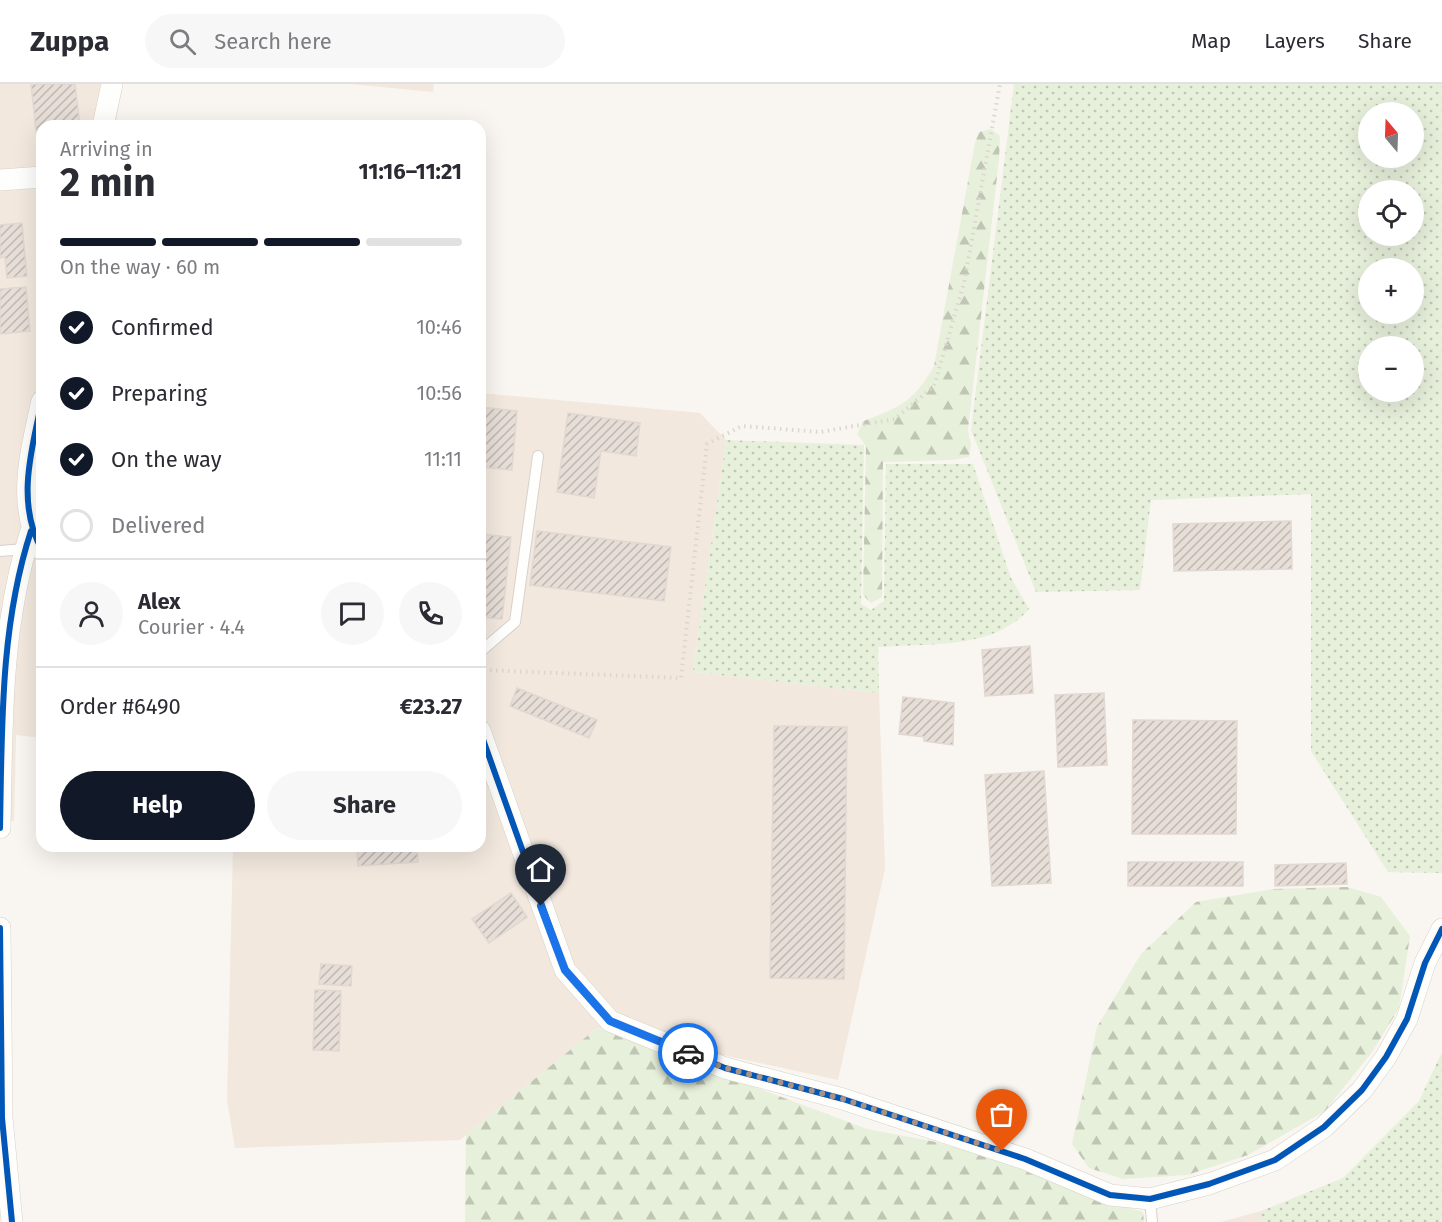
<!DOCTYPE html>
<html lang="en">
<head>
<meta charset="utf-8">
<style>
  body { margin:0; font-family:"Fira Sans",sans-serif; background:#f7f7f7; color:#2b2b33; height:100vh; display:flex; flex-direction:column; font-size:22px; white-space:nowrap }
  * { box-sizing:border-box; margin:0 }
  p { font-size:20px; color:#7c7c81 }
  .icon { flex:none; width:33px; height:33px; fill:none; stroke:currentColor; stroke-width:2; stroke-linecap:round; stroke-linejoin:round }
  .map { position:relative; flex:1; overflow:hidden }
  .sheet { position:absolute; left:36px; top:36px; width:450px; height:732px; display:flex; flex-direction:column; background:#fff; border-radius:18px; box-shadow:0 6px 24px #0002 }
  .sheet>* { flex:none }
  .needle { width:39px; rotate:341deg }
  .controls { position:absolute; left:1358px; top:18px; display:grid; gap:12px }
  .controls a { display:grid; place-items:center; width:66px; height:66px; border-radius:50%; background:#fff; box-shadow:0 6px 24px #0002; font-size:30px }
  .pin { position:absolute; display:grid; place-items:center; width:51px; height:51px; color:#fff; margin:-62px -26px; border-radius:50% 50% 50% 0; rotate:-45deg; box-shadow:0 0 6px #0007 }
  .pin .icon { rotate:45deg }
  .courier { position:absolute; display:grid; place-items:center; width:60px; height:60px; margin:-30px; border:4px solid #1a73e8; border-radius:50%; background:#fff; color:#222; box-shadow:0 2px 8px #0007 }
  .overview em { font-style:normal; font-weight:700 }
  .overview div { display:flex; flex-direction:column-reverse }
  .overview { display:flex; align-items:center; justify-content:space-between; height:102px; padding:0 24px }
  h1 { font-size:39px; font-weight:700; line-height:45px }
  .bar { display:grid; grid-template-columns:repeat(4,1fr); gap:9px 6px; align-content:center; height:72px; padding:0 24px }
  .bar i { height:8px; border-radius:4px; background:#e1e1e2 }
  .bar .current { background:#111827 }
  .bar p { grid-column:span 4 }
  .line { display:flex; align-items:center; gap:15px; padding:0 24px; border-top:2px solid #e1e1e2 }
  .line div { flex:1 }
  .round { display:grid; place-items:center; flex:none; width:63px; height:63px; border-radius:32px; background:#f7f7f7 }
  ol { padding:0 24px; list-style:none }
  li { display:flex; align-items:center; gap:18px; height:66px }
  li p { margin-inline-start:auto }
  li .icon { padding:6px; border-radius:50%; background:#111827; color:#fff; stroke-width:4 }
  li:last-child { color:#7c7c81 }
  li i { width:33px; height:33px; border:3px solid #e1e1e2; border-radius:50% }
  .cta { display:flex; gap:12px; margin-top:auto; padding:12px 24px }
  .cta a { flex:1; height:69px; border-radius:36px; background:#111827; color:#fff; font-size:24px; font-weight:700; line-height:69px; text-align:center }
  .cta a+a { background:#f7f7f7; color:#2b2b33 }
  header { display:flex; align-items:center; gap:36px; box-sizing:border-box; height:84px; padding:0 30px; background:#fff; border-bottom:2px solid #e1e1e2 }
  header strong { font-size:28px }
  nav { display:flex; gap:33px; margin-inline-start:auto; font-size:21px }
  .search { width:420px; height:54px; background:#f7f7f7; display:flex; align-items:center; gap:15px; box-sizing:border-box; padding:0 21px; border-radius:33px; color:#7c7c81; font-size:22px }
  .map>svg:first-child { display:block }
  .residential { fill:#f2e8de }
  .grass { fill:url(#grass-dots); fill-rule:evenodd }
  .forest { fill:url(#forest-firs) }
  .building { fill:url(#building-hatch); stroke:#e2d8d2; stroke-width:1.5 }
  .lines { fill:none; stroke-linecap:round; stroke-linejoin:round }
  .lane-casing { stroke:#d7d1cb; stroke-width:12 }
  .street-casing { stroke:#d7d1cb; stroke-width:22 }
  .path { stroke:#dcd5d0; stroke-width:4; stroke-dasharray:1.5 4.5; stroke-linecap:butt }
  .lane { stroke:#fefefd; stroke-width:10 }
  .street { stroke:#fefefd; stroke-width:21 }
  .cycleway-casing { stroke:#fffaf3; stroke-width:10 }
  .cycleway { stroke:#0057b8; stroke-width:6 }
  .done { stroke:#a69286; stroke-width:6; stroke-dasharray:0 10.8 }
  .route { stroke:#1a73e8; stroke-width:8 }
</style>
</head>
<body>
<header>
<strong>Zuppa</strong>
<div class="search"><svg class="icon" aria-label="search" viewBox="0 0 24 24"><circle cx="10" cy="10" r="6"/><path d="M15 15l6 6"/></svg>Search here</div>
<nav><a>Map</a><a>Layers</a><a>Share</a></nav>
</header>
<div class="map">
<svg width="1442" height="1138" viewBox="0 0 1442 1138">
  <defs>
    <pattern id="grass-dots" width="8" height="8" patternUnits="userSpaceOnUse" patternTransform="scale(1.5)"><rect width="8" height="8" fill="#e7f0db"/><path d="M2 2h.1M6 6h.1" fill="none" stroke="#c0c6b4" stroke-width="1.8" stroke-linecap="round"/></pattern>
    <pattern id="forest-firs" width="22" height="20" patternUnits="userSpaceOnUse" patternTransform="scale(1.5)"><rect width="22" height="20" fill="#e7f0db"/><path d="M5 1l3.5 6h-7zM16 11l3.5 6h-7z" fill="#c0c6b4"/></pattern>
    <pattern id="building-hatch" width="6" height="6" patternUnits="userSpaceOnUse" patternTransform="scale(1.5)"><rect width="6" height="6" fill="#e6ded7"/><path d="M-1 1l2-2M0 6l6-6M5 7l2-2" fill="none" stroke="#bfb7b1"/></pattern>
  </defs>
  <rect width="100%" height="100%" fill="#f9f5f0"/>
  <!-- residential -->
  <path class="residential" d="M 0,0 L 123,0 L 115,42 L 42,42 L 42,654 L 16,651 L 14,737 L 0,738 Z
    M 350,0 L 434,0 L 433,8 Z
    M 480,309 L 700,329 L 726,356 L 693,588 L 879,609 L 885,785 L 838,996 L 597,944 L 460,1056 L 235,1064 L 227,1016 L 233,762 L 480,762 Z
    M 1261,1127 L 1261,1138 L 1221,1138 Z"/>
  <!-- grass -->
  <path class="grass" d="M 1014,0 L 1442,0 L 1442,789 L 1388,788 L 1311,667 L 1311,410 L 1151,416 L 1140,506 L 1036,508 L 971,346 ZM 1368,28 L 1413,28 L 1413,74 L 1368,74 ZM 1368,106 L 1413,106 L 1413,152 L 1368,152 ZM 1368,184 L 1413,184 L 1413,230 L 1368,230 ZM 1368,262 L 1413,262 L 1413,308 L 1368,308 Z
    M 726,356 L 864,361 L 861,520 L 871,526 L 884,517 L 886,380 L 973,380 L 1011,494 L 1029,525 C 993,566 928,559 878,563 L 879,609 L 693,588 Z
    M 1442,968 L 1442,1138 L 1261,1138 L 1261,1127 L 1343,1094 L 1419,1017 Z"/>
  <!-- forest -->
  <path class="forest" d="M 991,45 L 1000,52 L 999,75 L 968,346 L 971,361 L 969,373 L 952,376 L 883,378 L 882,513 L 871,519 L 863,511 L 866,362 L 857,350 L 864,337 C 902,322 913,318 934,282 L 975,59 L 979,48 Z
    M 1347,803 L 1381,813 L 1410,852 L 1399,924 L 1372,968 L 1325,1027 L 1248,1071 L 1187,1091 L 1123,1095 L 1089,1084 L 1072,1060 L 1097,943 L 1141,870 L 1196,818 L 1273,805 Z
    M 597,944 L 867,1045 L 936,1058 L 1040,1088 L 1102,1116 L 1143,1128 L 1144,1138 L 465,1138 L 466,1051 Z"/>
  <!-- building -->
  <path class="building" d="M 31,0 L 75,0 L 80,42 L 42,42 L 42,46 L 36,47 Z
    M 22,139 L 27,192 L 7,194 L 5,173 L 0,174 L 0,141 Z
    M 26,203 L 30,247 L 0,250 L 0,205 Z
    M 480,323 L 517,327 L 512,386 L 480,383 Z
    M 568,329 L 640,339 L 636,372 L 601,367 L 594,414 L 557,408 Z
    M 1291,437 L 1292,485 L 1174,487 L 1173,440 Z
    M 537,447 L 671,463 L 664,517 L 530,501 Z
    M 480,450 L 511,453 L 502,535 L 480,533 Z
    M 1030,562 L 1033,609 L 985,612 L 982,566 Z
    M 517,604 L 597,636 L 589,654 L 510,622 Z
    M 1104,609 L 1107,681 L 1058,683 L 1055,611 Z
    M 903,613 L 954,619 L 953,661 L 924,657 L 924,653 L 899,650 Z
    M 1133,636 L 1237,637 L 1236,750 L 1132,750 Z
    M 774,642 L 847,643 L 844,895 L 770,894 Z
    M 1044,687 L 1051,799 L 992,802 L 985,691 Z
    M 357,762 L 417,762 L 418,778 L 358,782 Z
    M 1128,778 L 1243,778 L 1243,802 L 1128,802 Z
    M 1346,779 L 1347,800 L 1275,802 L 1275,781 Z
    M 511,809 L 527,833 L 489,859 L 472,835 Z
    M 321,880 L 352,882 L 351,902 L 319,900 Z
    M 315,906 L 341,907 L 339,967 L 313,966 Z"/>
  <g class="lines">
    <!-- lane casing -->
    <g class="lane-casing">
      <path id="lane" d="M 0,467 L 25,465
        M 480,568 L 515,538 L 538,372
        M 1150,1115 L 1152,1138"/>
    </g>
    <!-- street casing -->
    <g class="street-casing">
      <path id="street" d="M 103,42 L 112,0
        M 0,96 L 42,93
        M 42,317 C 31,367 16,420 42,466
        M 480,647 L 565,886 L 610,937 L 725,984 L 843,1015 L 1025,1075 L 1110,1111 L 1150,1115 L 1209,1100 L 1275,1076 L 1324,1043 L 1362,1006 L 1386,973 L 1407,935 L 1425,879 L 1442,845
        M 0,744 C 2,644 0,542 31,447
        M 0,844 L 2,1034 L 12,1138"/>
    </g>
    <!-- path -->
    <path class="path" d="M 484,586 L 681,594 L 707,360 L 742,342 L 820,348 L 895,335 L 934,302 L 964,199 L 1000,0"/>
    <!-- lane -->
    <use href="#lane" class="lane"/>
    <!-- street -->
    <use href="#street" class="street"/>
    <!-- cycleway casing -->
    <g class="cycleway-casing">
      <path id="cycleway" d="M 42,317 C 31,367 16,420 42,466
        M 480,647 L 565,886 L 610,937 L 725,984 L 843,1015 L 1025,1075 L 1110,1111 L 1150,1115 L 1209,1100 L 1275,1076 L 1324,1043 L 1362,1006 L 1386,973 L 1407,935 L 1425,879 L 1442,845
        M 0,744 C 2,644 0,542 31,447
        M 0,844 L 2,1034 L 12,1138"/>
    </g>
    <!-- cycleway -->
    <use href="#cycleway" class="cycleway"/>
  </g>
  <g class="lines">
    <!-- done -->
    <path class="done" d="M 688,969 L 725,984 L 843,1015 L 1002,1067"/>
    <!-- route -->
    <path class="route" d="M 541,822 L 565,886 L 610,937 L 688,969"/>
  </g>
</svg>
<div class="controls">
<a><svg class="needle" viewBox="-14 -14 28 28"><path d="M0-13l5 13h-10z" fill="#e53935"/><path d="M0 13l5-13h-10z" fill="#7c7c81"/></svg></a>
<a><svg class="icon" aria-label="locate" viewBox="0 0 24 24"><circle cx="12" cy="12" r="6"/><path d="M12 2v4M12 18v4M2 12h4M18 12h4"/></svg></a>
<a>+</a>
<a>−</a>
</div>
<div class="pin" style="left:1002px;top:1067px;background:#ea580c"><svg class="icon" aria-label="bag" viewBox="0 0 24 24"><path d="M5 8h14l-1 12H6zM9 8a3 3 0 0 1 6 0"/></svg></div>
<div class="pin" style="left:541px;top:822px;background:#1f2937"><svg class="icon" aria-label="home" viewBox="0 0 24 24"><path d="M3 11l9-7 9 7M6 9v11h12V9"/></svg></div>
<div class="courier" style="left:688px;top:969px"><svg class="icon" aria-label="car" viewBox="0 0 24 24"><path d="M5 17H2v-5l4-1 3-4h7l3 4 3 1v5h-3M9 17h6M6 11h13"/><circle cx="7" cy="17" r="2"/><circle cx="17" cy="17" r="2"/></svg></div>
<section class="sheet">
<div class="overview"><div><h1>2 min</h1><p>Arriving in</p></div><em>11:16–11:21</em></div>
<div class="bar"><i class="current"></i><i class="current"></i><i class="current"></i><i></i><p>On the way · 60 m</p></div>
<ol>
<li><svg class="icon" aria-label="check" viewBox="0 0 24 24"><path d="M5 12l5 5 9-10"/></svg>Confirmed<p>10:46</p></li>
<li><svg class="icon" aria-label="check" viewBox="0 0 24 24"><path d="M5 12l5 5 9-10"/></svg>Preparing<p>10:56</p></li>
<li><svg class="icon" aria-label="check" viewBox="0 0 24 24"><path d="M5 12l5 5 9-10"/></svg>On the way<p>11:11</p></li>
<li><i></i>Delivered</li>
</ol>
<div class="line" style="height:108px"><a class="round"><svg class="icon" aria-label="person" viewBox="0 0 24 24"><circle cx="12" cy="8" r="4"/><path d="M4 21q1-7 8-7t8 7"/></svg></a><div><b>Alex</b><p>Courier · 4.4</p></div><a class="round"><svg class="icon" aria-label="chat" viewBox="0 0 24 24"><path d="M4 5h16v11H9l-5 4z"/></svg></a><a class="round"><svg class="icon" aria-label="phone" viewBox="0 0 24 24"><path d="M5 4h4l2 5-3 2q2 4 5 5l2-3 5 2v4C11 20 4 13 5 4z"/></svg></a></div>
<div class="line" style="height:78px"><div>Order #6490</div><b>€23.27</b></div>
<div class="cta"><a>Help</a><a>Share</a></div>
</section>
</div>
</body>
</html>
